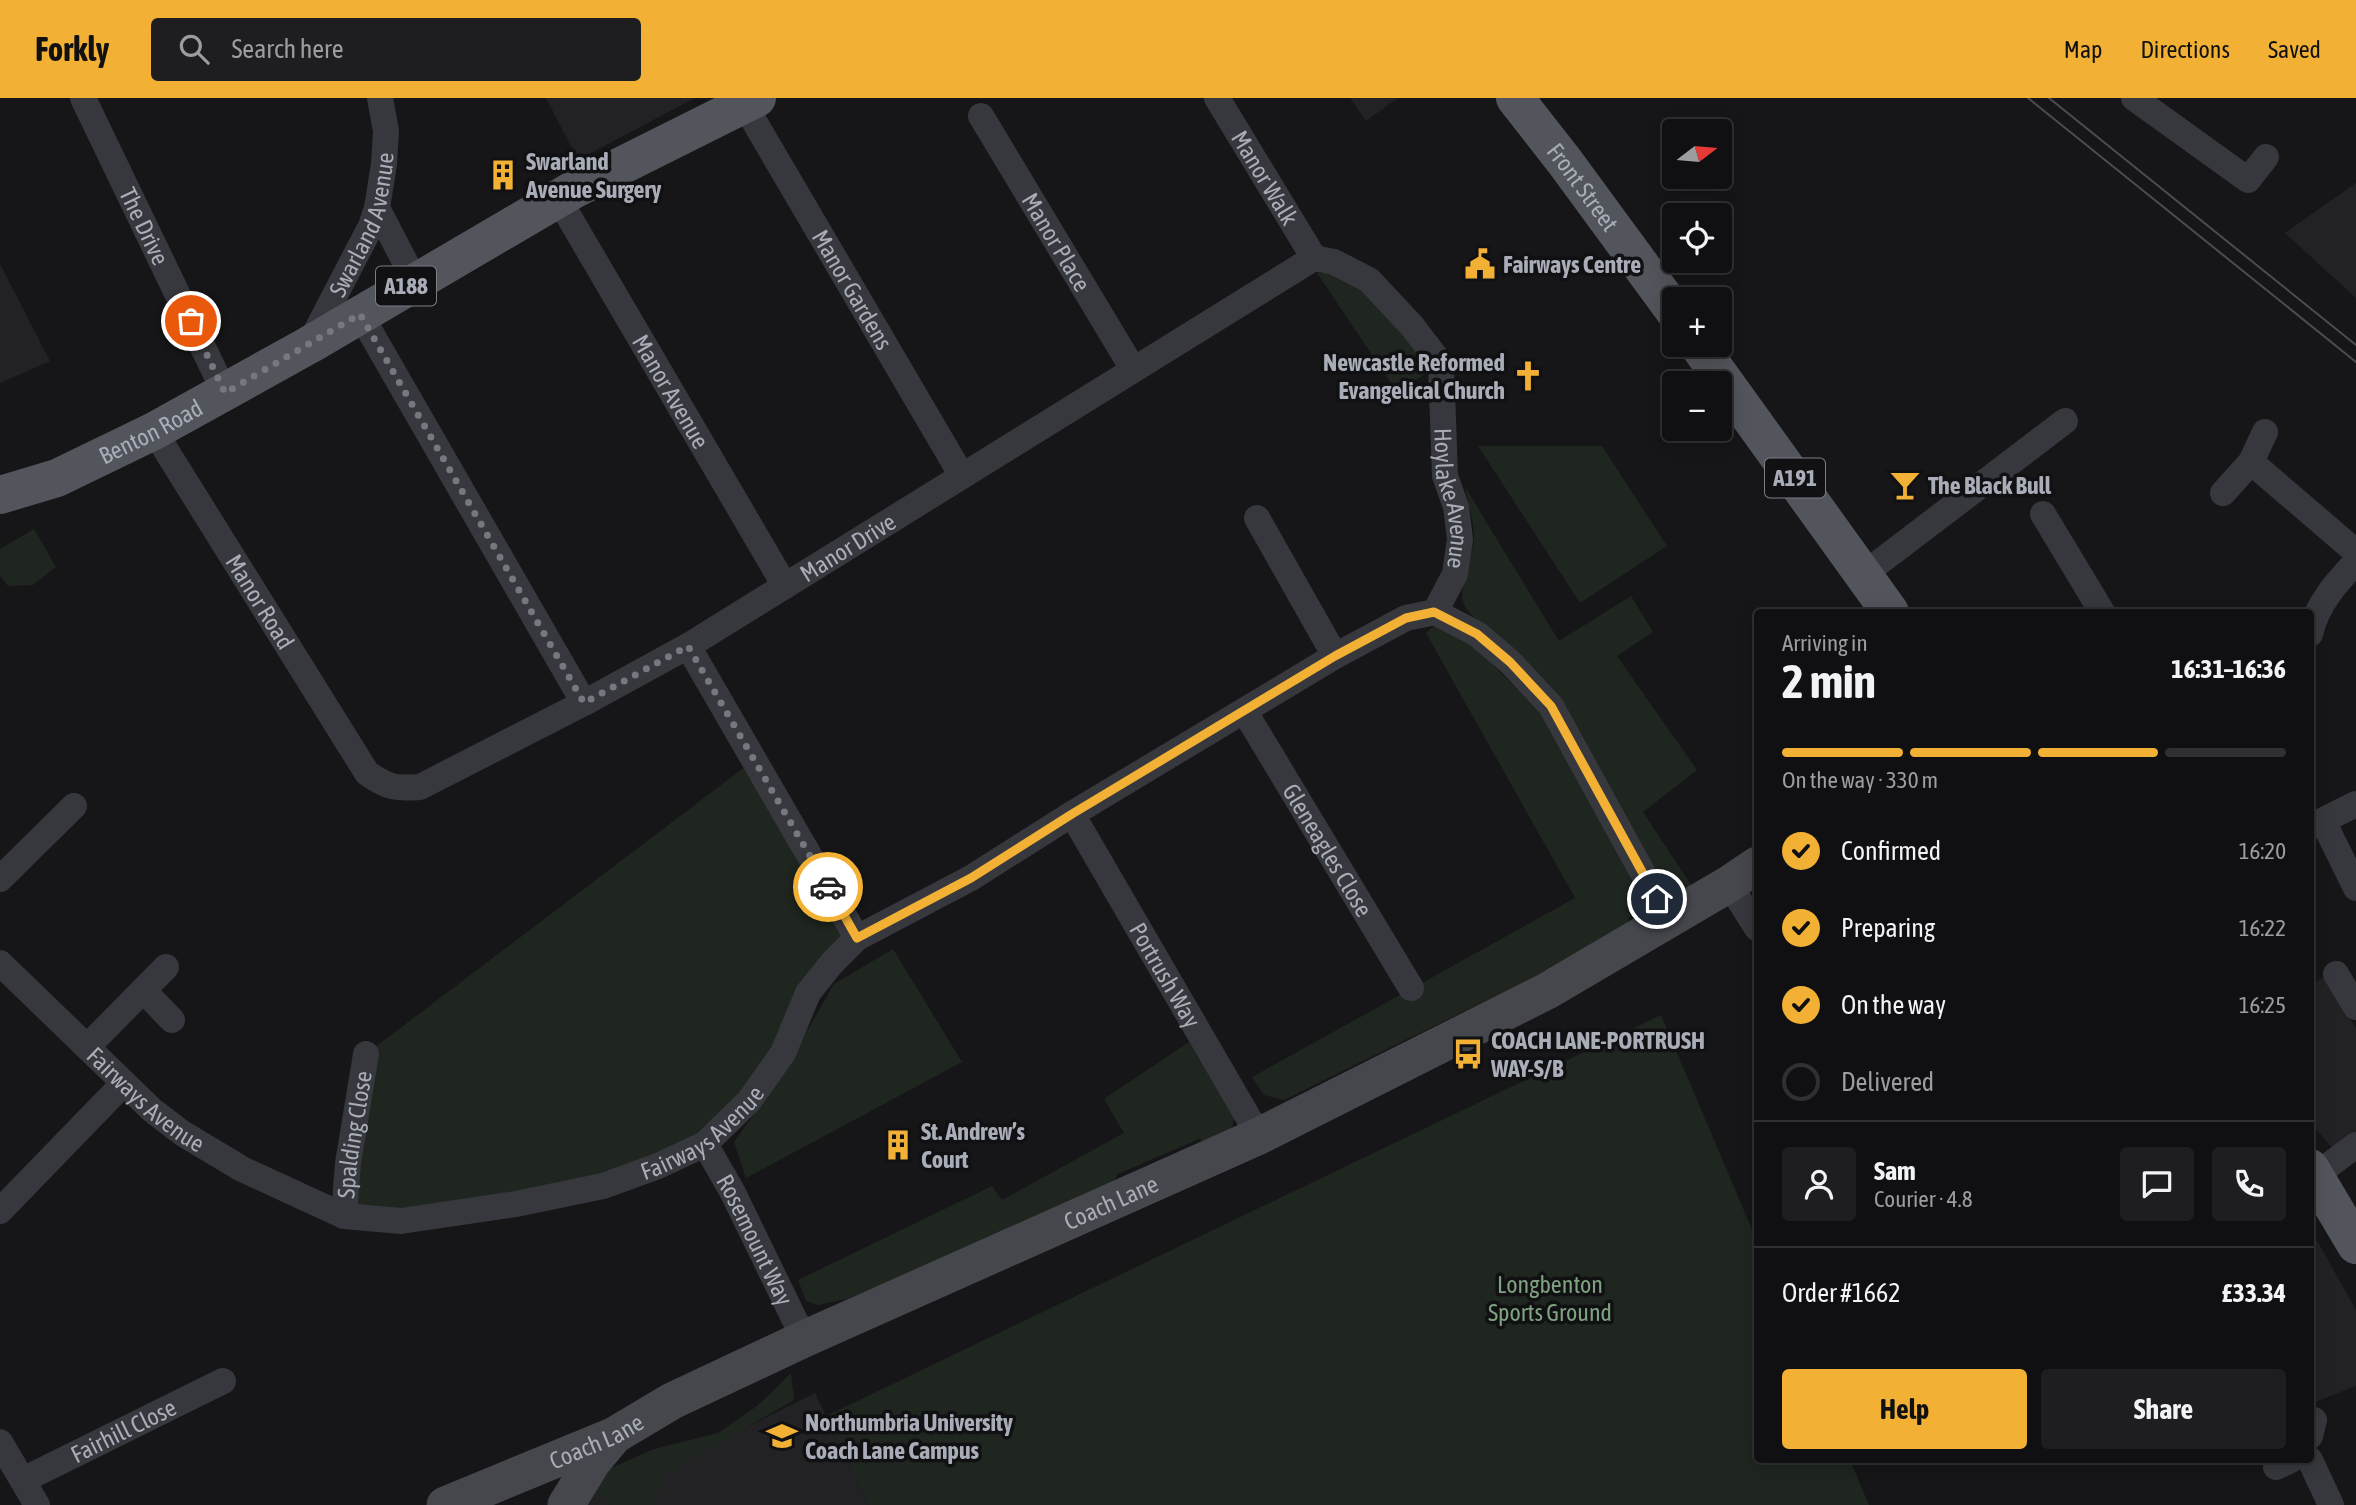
<!DOCTYPE html>
<html lang="en">
<head>
<meta charset="utf-8">
<style>
  body { margin:0; font-family:"Asap Condensed",sans-serif; background:#1e1e20; color:#f1f3f6; height:100vh; display:flex; flex-direction:column; font-size:26px; white-space:nowrap }
  * { box-sizing:border-box; margin:0 }
  p { font-size:23px; color:#9c9d9f }
  .icon { flex:none; width:38px; height:38px; fill:none; stroke:currentColor; stroke-width:2; stroke-linecap:round; stroke-linejoin:round }
  .map { position:relative; flex:1; overflow:hidden }
  .details { position:absolute; left:1754px; top:511px; width:560px; height:854px; display:flex; flex-direction:column; background:#101012; border-radius:7px; box-shadow:0 4px 18px #0003,0 0 0 2px #303032 }
  .details>* { flex:none }
  .needle { width:46px; rotate:74deg }
  .buttons { position:absolute; left:1662px; top:21px; display:grid; gap:14px }
  .buttons a { display:grid; place-items:center; width:70px; height:70px; border-radius:7px; background:#101012; box-shadow:0 4px 18px #0003,0 0 0 2px #303032; font-size:35px }
  .pin { position:absolute; display:grid; place-items:center; width:60px; height:60px; color:#fff; margin:-30px; border:4px solid #fff; border-radius:50%; box-shadow:0 2px 7px #0007 }
  .courier { position:absolute; display:grid; place-items:center; width:70px; height:70px; margin:-35px; border:5px solid #f2b134; border-radius:50%; background:#fff; color:#222; box-shadow:0 2px 9px #0007 }
  .headline em { font-style:normal; font-weight:700 }
  .headline div { display:flex; flex-direction:column-reverse }
  .headline { display:flex; align-items:center; justify-content:space-between; height:119px; padding:0 28px }
  h1 { font-size:46px; font-weight:700; line-height:52px }
  .bar { display:grid; grid-template-columns:repeat(4,1fr); gap:10px 7px; align-content:center; height:84px; padding:0 28px }
  .bar i { height:9px; border-radius:5px; background:#303032 }
  .bar .selected { background:#f2b134 }
  .bar p { grid-column:span 4 }
  .line { display:flex; align-items:center; gap:18px; padding:0 28px; border-top:2px solid #303032 }
  .line div { flex:1 }
  .round { display:grid; place-items:center; flex:none; width:74px; height:74px; border-radius:7px; background:#1e1e20 }
  ol { padding:0 28px; list-style:none }
  li { display:flex; align-items:center; gap:21px; height:77px }
  li p { margin-inline-start:auto }
  li .icon { padding:7px; border-radius:50%; background:#f2b134; color:#111; stroke-width:4 }
  li:last-child { color:#9c9d9f }
  li i { width:38px; height:38px; border:4px solid #303032; border-radius:50% }
  .primary-button { display:flex; gap:14px; margin-top:auto; padding:14px 28px }
  .primary-button a { flex:1; height:80px; border-radius:7px; background:#f2b134; color:#111; font-size:28px; font-weight:700; line-height:80px; text-align:center }
  .primary-button a+a { background:#1e1e20; color:#f1f3f6 }
  header { display:flex; align-items:center; gap:42px; box-sizing:border-box; height:98px; padding:0 35px; background:#f2b134; color:#111 }
  header strong { font-size:33px }
  nav { display:flex; gap:38px; margin-inline-start:auto; font-size:24px }
  .search { width:490px; height:63px; background:#1e1e20; display:flex; align-items:center; gap:18px; box-sizing:border-box; padding:0 24px; border-radius:7px; color:#9c9d9f; font-size:26px }
  .map>svg:first-child { display:block }
  .built { fill:#222225 }
  .green { fill:#1e261f }
  .lines { fill:none; stroke-linecap:round; stroke-linejoin:round }
  .street { stroke:#37383d; stroke-width:26 }
  .secondary { stroke:#45474d; stroke-width:37 }
  .primary { stroke:#53555c; stroke-width:38 }
  .tram { stroke:#4a4c52; stroke-width:2 }
  .done { stroke:#757880; stroke-width:7; stroke-dasharray:0 12.6 }
  .route { stroke:#f2b134; stroke-width:9 }
  .labels { text-anchor:middle; dominant-baseline:central; stroke-width:7; stroke-linejoin:round; paint-order:stroke }
  .shield { fill:#111113; stroke:#7b7e86; stroke-width:2 }
  .shield-label { font-size:23px; font-weight:bold; fill:#a8adb8 }
  .poi-label { font-size:24px; font-weight:bold; fill:#a8adb8; stroke:#111113; text-anchor:start }
  .street-label { font-size:24px; fill:#a8adb8; stroke:#111113 }
  .park-label { font-size:24px; fill:#7fa381; stroke:#111113 }
</style>
</head>
<body>
<header>
<strong>Forkly</strong>
<div class="search"><svg class="icon" aria-label="search" viewBox="0 0 24 24"><circle cx="10" cy="10" r="6"/><path d="M15 15l6 6"/></svg>Search here</div>
<nav><a>Map</a><a>Directions</a><a>Saved</a></nav>
</header>
<div class="map">
<svg width="2356" height="1407" viewBox="0 0 2356 1407">
  <rect width="100%" height="100%" fill="#161618"/>
  <!-- built -->
  <path class="built" d="M 546,0 L 695,0 L 578,62 Z
    M 1350,0 L 1398,0 L 1366,23 Z
    M 2356,85 L 2356,200 L 2285,135 Z
    M 0,166 L 50,263 L 0,285 Z
    M 2324,879 L 2356,930 L 2356,1037 L 2335,1053 L 2310,1024 L 2310,888 Z
    M 2310,1130 L 2356,1212 L 2356,1288 L 2310,1306 Z
    M 815,1295 L 869,1407 L 555,1407 L 689,1358 Z"/>
  <!-- green -->
  <path class="green" d="M 1317,175 L 1344,176 L 1397,227 L 1435,270 L 1397,294 Z
    M 1478,348 L 1602,348 L 1667,448 L 1580,505 Z
    M 1465,389 L 1559,543 L 1631,498 L 1653,534 L 1617,558 L 1697,672 L 1643,714 L 1697,796 L 1677,800 L 1662,796 L 1495,535 C 1483,527 1469,518 1463,504 C 1459,494 1473,454 1474,439 C 1474,423 1468,405 1465,389 Z
    M 34,431 L 56,469 L 33,487 L 8,488 L 0,478 L 0,451 Z
    M 1437,525 L 1453,533 L 1488,562 L 1544,618 L 1617,745 L 1637,798 L 1627,827 L 1614,839 L 1284,1002 L 1264,997 L 1252,979 L 1575,800 L 1426,535 Z
    M 754,662 L 857,840 L 705,1046 L 603,1088 L 344,1118 L 366,956 Z
    M 893,851 L 962,964 L 746,1080 L 734,1044 L 780,980 L 834,886 Z
    M 1661,917 L 1757,1143 L 1757,1362 L 1850,1362 L 1869,1407 L 869,1407 L 826,1318 Z
    M 1189,944 L 1212,982 L 1236,1011 L 1231,1035 L 1209,1046 L 1199,1041 L 1118,1076 L 1111,1088 L 961,1154 L 847,1201 L 818,1207 L 806,1203 L 798,1182 L 992,1088 L 1002,1102 L 1124,1035 L 1104,1001 Z
    M 791,1275 L 794,1302 L 660,1379 L 656,1407 L 611,1407 L 593,1392 L 611,1370 L 654,1351 L 718,1335 L 757,1308 Z"/>
  <g class="lines">
    <!-- street -->
    <g class="street">
      <path id="s1" d="M 83,0 L 225,295"/>
      <path id="s2" d="M 1217,0 L 1314,160"/>
      <path d="M 2134,0 L 2248,82 L 2266,59"/>
      <path id="s3" d="M 744,6 L 962,378"/>
      <path id="s4" d="M 981,18 L 1133,271"/>
      <path id="s5" d="M 558,100 L 785,488"/>
      <path d="M 377,110 L 415,183"/>
      <path id="s6" d="M 1314,160 L 1334,164 L 1369,182 L 1412,228 L 1441,266 L 1445,378 L 1456,409 L 1460,441 L 1455,476 L 1435,514 L 1477,536 L 1510,564 L 1551,608 L 1668,821"/>
      <path d="M 360,216 L 584,605"/>
      <path id="s7" d="M 309,247 L 371,128 L 377,110 L 384,66 L 386,33 L 380,0"/>
      <path id="s8" d="M 154,333 L 367,675 C 387,689 395,691 420,689 L 584,605 L 688,548 L 1314,160"/>
      <path d="M 2251,364 L 2356,454"/>
      <path d="M 2223,395 L 2251,364 L 2265,334"/>
      <path d="M 2043,416 L 2102,514"/>
      <path d="M 1257,420 L 1335,558"/>
      <path d="M 1864,476 L 2065,323"/>
      <path d="M 2310,536 C 2317,506 2336,485 2356,464"/>
      <path d="M 688,548 L 857,840"/>
      <path id="s9" d="M 1245,614 L 1411,890"/>
      <path id="s10" d="M 1072,716 L 1259,1038"/>
      <path d="M 2323,723 L 2356,790"/>
      <path d="M 2310,729 L 2356,706"/>
      <path d="M 0,781 L 74,708"/>
      <path d="M 1729,786 L 1757,830"/>
      <path id="s11" d="M 0,865 L 152,1012 L 182,1035 L 242,1071 L 344,1118 L 401,1123 L 516,1106 L 603,1088 L 658,1068 L 705,1046 L 749,1003 L 783,955 L 808,895 L 832,865 L 857,840 L 971,780 L 1072,716 L 1335,558 L 1406,520 L 1435,514"/>
      <path d="M 2336,876 L 2356,909"/>
      <path d="M 143,892 L 172,922"/>
      <path d="M 87,949 L 166,869"/>
      <path id="s12" d="M 705,1046 L 733,1095 L 804,1241"/>
      <path d="M 2316,1077 L 2356,1047"/>
      <path d="M 0,1113 L 124,985"/>
      <path id="s13" d="M 344,1118 L 348,1065 L 366,956"/>
      <path d="M 2310,1338 L 2314,1322"/>
      <path d="M 0,1344 L 37,1407"/>
      <path d="M 2310,1362 L 2331,1407"/>
      <path d="M 2276,1369 L 2291,1362"/>
      <path id="s14" d="M 23,1382 L 223,1283"/>
    </g>
    <!-- secondary -->
    <g class="secondary">
      <path id="s15" d="M 445,1407 L 615,1337 L 672,1303 L 804,1241 L 1259,1038 L 1547,893 L 1729,786 L 1757,767"/>
      <path d="M 566,1407 L 593,1363 L 614,1338"/>
    </g>
    <!-- primary -->
    <g class="primary">
      <path id="s16" d="M 1515,0 L 1565,64 L 1675,214"/>
      <path d="M 1698,247 L 1890,514"/>
      <path id="s17" d="M 0,397 L 57,380 L 154,333 L 309,247 L 573,92 L 757,0"/>
      <path d="M 2310,1070 L 2356,1147"/>
    </g>
    <!-- tram -->
    <path class="tram" d="M 2028,0 L 2356,264
      M 2049,0 L 2356,247"/>
  </g>
  <g class="lines">
    <!-- done -->
    <path class="done" d="M 191,223 L 225,295 L 360,216 L 584,605 L 688,548 L 828,789"/>
    <!-- route -->
    <path class="route" d="M 828,789 L 857,840 L 971,780 L 1072,716 L 1335,558 L 1406,520 L 1434,514 L 1477,536 L 1510,564 L 1551,608 L 1657,801"/>
  </g>
  <!-- icons -->
  <defs>
    <g id="building-bare" transform="scale(2.415)"><path d="M-4-6H4V6H1V3H-1V6H-4ZM-2.5-4.3h1.7v1.8h-1.7ZM.8-4.3h1.7v1.8H.8ZM-2.5-1h1.7V.8h-1.7ZM.8-1h1.7V.8H.8Z" fill="#f2b134" stroke="#111113" stroke-width="2.5" paint-order="stroke"/></g>
    <g id="civic-bare" transform="scale(2.415)"><path d="M-.6-6.5H3V-4.5H.6V-3L4-1V1h2V6H-6V1h2V-1L-.6-3ZM-1.2 2.5V6h2.4V2.5Z" fill="#f2b134" stroke="#111113" stroke-width="2.5" paint-order="stroke"/></g>
    <g id="church-bare" transform="scale(2.415)"><path d="M-1.2-6h2.4v3.5h3.3v2.4h-3.3V6h-2.4V-.1h-3.3v-2.4h3.3Z" fill="#f2b134" stroke="#111113" stroke-width="2.5" paint-order="stroke"/></g>
    <g id="bar-bare" transform="scale(2.415)"><path d="M-6-5H6L.8 .8V4.5H3.5V6h-7V4.5H-.8V.8Z" fill="#f2b134" stroke="#111113" stroke-width="2.5" paint-order="stroke"/></g>
    <g id="bus-bare" transform="scale(2.415)"><path d="M-5-6H5V4H4V6H2V4H-2V6H-4V4H-5ZM-3.5-4V0h7V-4ZM-3.5 1.2v1.5H-2V1.2ZM2 1.2v1.5H3.5V1.2Z" fill="#f2b134" stroke="#111113" stroke-width="2.5" paint-order="stroke"/></g>
    <g id="university-bare" transform="scale(2.415)"><path d="M0-5L7-2L0 1L-7-2ZM-4 1L0 2.5L4 1V4Q0 6-4 4Z" fill="#f2b134" stroke="#111113" stroke-width="2.5" paint-order="stroke"/></g>
  </defs>
  <g fill-rule="evenodd">
    <use href="#building-bare" x="503" y="77"/>
    <use href="#civic-bare" x="1480" y="166"/>
    <use href="#church-bare" x="1528" y="278"/>
    <use href="#bar-bare" x="1905" y="387"/>
    <use href="#bus-bare" x="1468" y="956"/>
    <use href="#building-bare" x="898" y="1047"/>
    <use href="#university-bare" x="782" y="1338"/>
  </g>
  <g class="labels">
    <!-- shield labels -->
    <g class="shield">
      <rect x="376" y="168.5" width="60" height="39" rx="5"/>
      <rect x="1765" y="360.5" width="60" height="39" rx="5"/>
    </g>
    <g class="shield-label">
      <text x="406" y="188">A188</text>
      <text x="1795" y="380">A191</text>
    </g>
    <!-- poi labels -->
    <g class="poi-label">
      <text x="526" y="63">Swarland<tspan x="526" dy="28">Avenue Surgery</tspan></text>
      <text x="1503" y="166">Fairways Centre</text>
      <text x="1505" y="264" text-anchor="end">Newcastle Reformed<tspan x="1505" dy="28">Evangelical Church</tspan></text>
      <text x="1928" y="387">The Black Bull</text>
      <text x="1491" y="942">COACH LANE-PORTRUSH<tspan x="1491" dy="28">WAY-S/B</tspan></text>
      <text x="921" y="1033">St. Andrew’s<tspan x="921" dy="28">Court</tspan></text>
      <text x="805" y="1324">Northumbria University<tspan x="805" dy="28">Coach Lane Campus</tspan></text>
    </g>
    <!-- street labels -->
    <g class="street-label">
      <text stroke="none"><textPath href="#s2" startOffset="93">Manor Walk</textPath></text>
      <text stroke="none"><textPath href="#s16" startOffset="112">Front Street</textPath></text>
      <text stroke="none"><textPath href="#s7" startOffset="133">Swarland Avenue</textPath></text>
      <text stroke="none"><textPath href="#s1" startOffset="142">The Drive</textPath></text>
      <text stroke="none"><textPath href="#s4" startOffset="147">Manor Place</textPath></text>
      <text stroke="none"><textPath href="#s3" startOffset="215">Manor Gardens</textPath></text>
      <text stroke="none"><textPath href="#s5" startOffset="224">Manor Avenue</textPath></text>
      <text stroke="none"><textPath href="#s17" startOffset="164">Benton Road</textPath></text>
      <text stroke="none"><textPath href="#s6" startOffset="306">Hoylake Avenue</textPath></text>
      <text stroke="none"><textPath href="#s8" startOffset="950">Manor Drive</textPath></text>
      <text stroke="none"><textPath href="#s8" startOffset="201">Manor Road</textPath></text>
      <text stroke="none"><textPath href="#s9" startOffset="161">Gleneagles Close</textPath></text>
      <text stroke="none"><textPath href="#s10" startOffset="186">Portrush Way</textPath></text>
      <text stroke="none"><textPath href="#s11" startOffset="200">Fairways Avenue</textPath></text>
      <text stroke="none"><textPath href="#s11" startOffset="808">Fairways Avenue</textPath></text>
      <text stroke="none"><textPath href="#s13" startOffset="82">Spalding Close</textPath></text>
      <text stroke="none"><textPath href="#s15" startOffset="732">Coach Lane</textPath></text>
      <text stroke="none"><textPath href="#s12" startOffset="108">Rosemount Way</textPath></text>
      <text stroke="none"><textPath href="#s14" startOffset="112">Fairhill Close</textPath></text>
      <text stroke="none"><textPath href="#s15" startOffset="164">Coach Lane</textPath></text>
    </g>
    <!-- park labels -->
    <g class="park-label">
      <text x="1550" y="1186">Longbenton<tspan x="1550" dy="28">Sports Ground</tspan></text>
    </g>
  </g>
</svg>
<div class="buttons">
<a><svg class="needle" viewBox="-14 -14 28 28"><path d="M0-13l5 13h-10z" fill="#e53935"/><path d="M0 13l5-13h-10z" fill="#9c9d9f"/></svg></a>
<a><svg class="icon" aria-label="locate" viewBox="0 0 24 24"><circle cx="12" cy="12" r="6"/><path d="M12 2v4M12 18v4M2 12h4M18 12h4"/></svg></a>
<a>+</a>
<a>−</a>
</div>
<div class="pin" style="left:191px;top:223px;background:#ea580c"><svg class="icon" aria-label="bag" viewBox="0 0 24 24"><path d="M5 8h14l-1 12H6zM9 8a3 3 0 0 1 6 0"/></svg></div>
<div class="pin" style="left:1657px;top:801px;background:#1f2937"><svg class="icon" aria-label="home" viewBox="0 0 24 24"><path d="M3 11l9-7 9 7M6 9v11h12V9"/></svg></div>
<div class="courier" style="left:828px;top:789px"><svg class="icon" aria-label="car" viewBox="0 0 24 24"><path d="M5 17H2v-5l4-1 3-4h7l3 4 3 1v5h-3M9 17h6M6 11h13"/><circle cx="7" cy="17" r="2"/><circle cx="17" cy="17" r="2"/></svg></div>
<section class="details">
<div class="headline"><div><h1>2 min</h1><p>Arriving in</p></div><em>16:31–16:36</em></div>
<div class="bar"><i class="selected"></i><i class="selected"></i><i class="selected"></i><i></i><p>On the way · 330 m</p></div>
<ol>
<li><svg class="icon" aria-label="check" viewBox="0 0 24 24"><path d="M5 12l5 5 9-10"/></svg>Confirmed<p>16:20</p></li>
<li><svg class="icon" aria-label="check" viewBox="0 0 24 24"><path d="M5 12l5 5 9-10"/></svg>Preparing<p>16:22</p></li>
<li><svg class="icon" aria-label="check" viewBox="0 0 24 24"><path d="M5 12l5 5 9-10"/></svg>On the way<p>16:25</p></li>
<li><i></i>Delivered</li>
</ol>
<div class="line" style="height:126px"><a class="round"><svg class="icon" aria-label="person" viewBox="0 0 24 24"><circle cx="12" cy="8" r="4"/><path d="M4 21q1-7 8-7t8 7"/></svg></a><div><b>Sam</b><p>Courier · 4.8</p></div><a class="round"><svg class="icon" aria-label="chat" viewBox="0 0 24 24"><path d="M4 5h16v11H9l-5 4z"/></svg></a><a class="round"><svg class="icon" aria-label="phone" viewBox="0 0 24 24"><path d="M5 4h4l2 5-3 2q2 4 5 5l2-3 5 2v4C11 20 4 13 5 4z"/></svg></a></div>
<div class="line" style="height:91px"><div>Order #1662</div><b>£33.34</b></div>
<div class="primary-button"><a>Help</a><a>Share</a></div>
</section>
</div>
</body>
</html>
